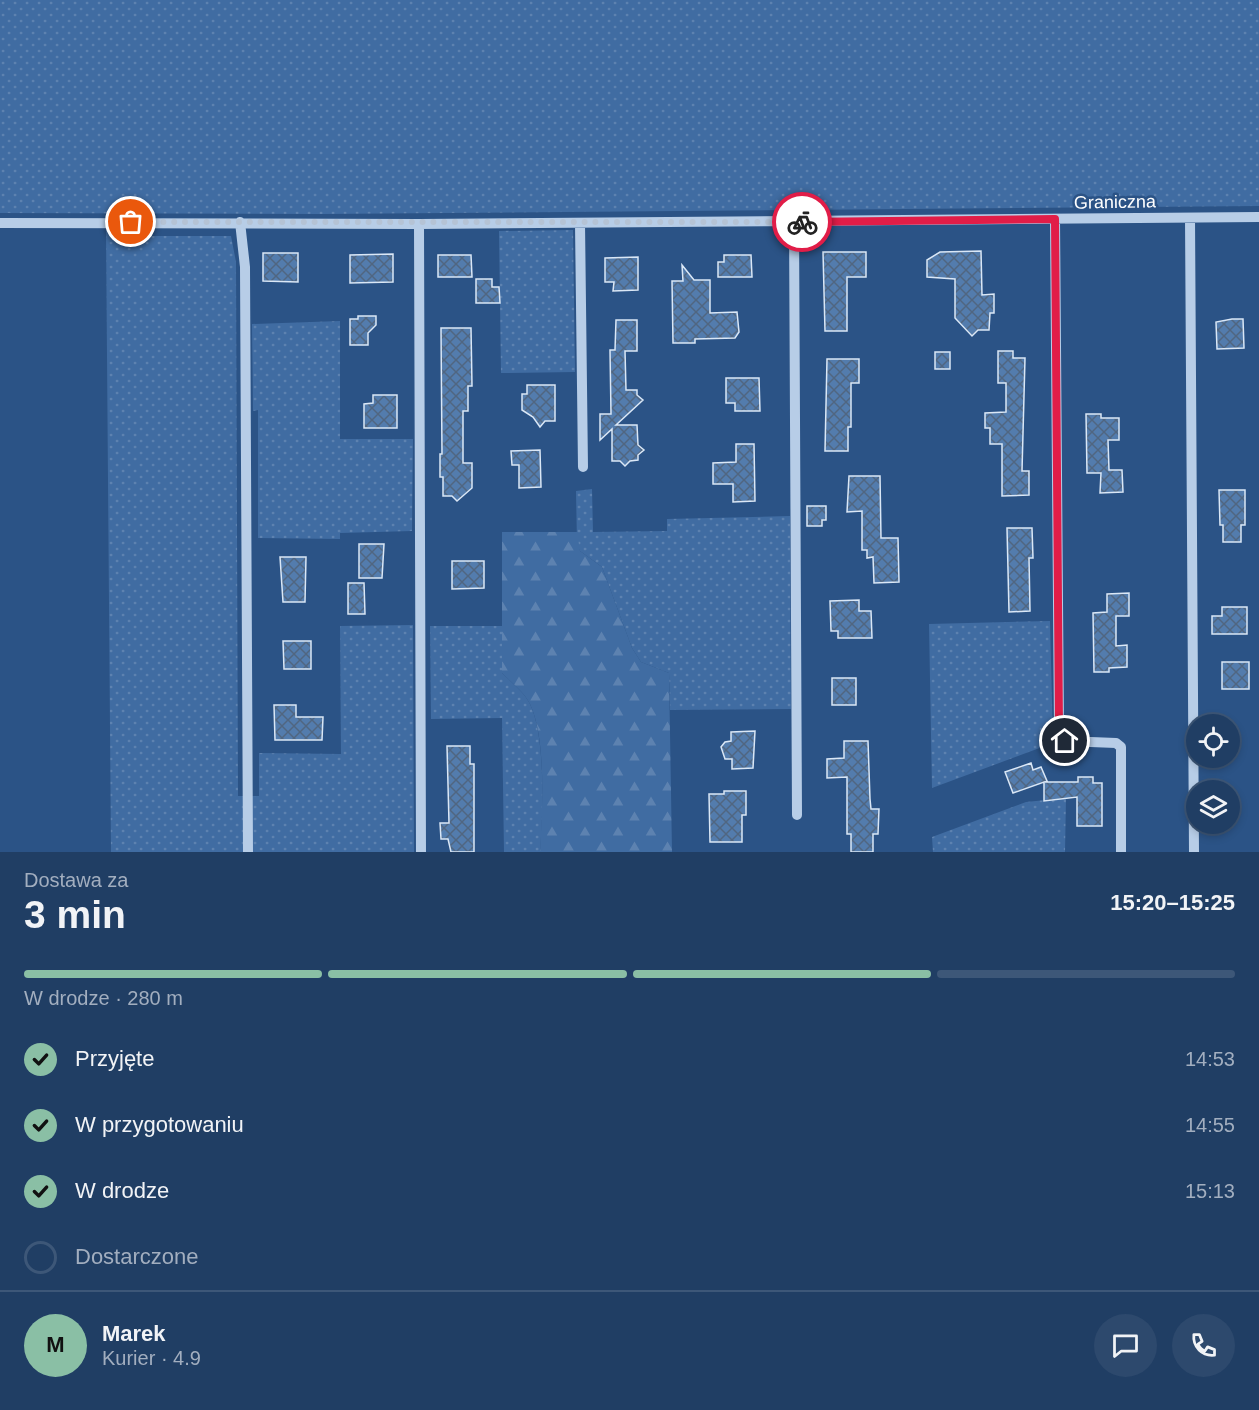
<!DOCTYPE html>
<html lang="pl">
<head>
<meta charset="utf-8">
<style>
  body { margin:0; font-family:Helvetica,sans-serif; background:#2d496d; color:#f1f3f6; height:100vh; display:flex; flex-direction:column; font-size:22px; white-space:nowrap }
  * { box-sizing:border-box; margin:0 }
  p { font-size:20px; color:#a2aebf }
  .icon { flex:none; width:33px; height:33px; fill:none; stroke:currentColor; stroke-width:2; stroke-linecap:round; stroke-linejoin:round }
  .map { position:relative; height:852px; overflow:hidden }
  .side { display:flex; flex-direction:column; background:#203e64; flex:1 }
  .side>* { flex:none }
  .fabs { position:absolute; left:1186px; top:714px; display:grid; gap:12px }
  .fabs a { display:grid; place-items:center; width:54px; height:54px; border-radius:50%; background:#203e64; box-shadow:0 3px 9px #0003,0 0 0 2px #3d5778; font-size:30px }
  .pin { position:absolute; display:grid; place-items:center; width:51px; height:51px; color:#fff; margin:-26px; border:3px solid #fff; border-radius:50%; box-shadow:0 2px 6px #0007 }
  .courier { position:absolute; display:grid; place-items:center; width:60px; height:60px; margin:-30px; border:4px solid #e11d48; border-radius:50%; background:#fff; color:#222; box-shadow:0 2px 8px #0007 }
  .overview em { font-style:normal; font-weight:800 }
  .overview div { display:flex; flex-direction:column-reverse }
  .overview { display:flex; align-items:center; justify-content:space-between; height:102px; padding:0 24px }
  h1 { font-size:39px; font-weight:800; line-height:45px }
  .bar { display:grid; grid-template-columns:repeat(4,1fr); gap:9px 6px; align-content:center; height:72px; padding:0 24px }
  .bar i { height:8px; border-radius:4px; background:#3d5778 }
  .bar .selected { background:#8abfa5 }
  .bar p { grid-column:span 4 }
  .line { display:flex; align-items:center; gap:15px; padding:0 24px; border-top:2px solid #3d5778 }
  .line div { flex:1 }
  .round { display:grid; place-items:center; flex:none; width:63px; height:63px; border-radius:32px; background:#2d496d }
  ol { padding:0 24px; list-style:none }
  li { display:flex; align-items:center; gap:18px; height:66px }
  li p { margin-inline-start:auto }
  li .icon { padding:6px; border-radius:50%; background:#8abfa5; color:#111; stroke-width:4 }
  li:last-child { color:#a2aebf }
  li i { width:33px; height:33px; border:3px solid #3d5778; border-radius:50% }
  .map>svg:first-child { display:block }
  .grass { fill:url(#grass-dots) }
  .forest { fill:url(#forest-firs) }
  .building { fill:url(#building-cross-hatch); stroke:#dae7f6; stroke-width:1.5 }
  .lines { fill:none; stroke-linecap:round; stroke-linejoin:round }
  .minor { stroke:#b7cde7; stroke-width:10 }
  .done { stroke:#b5c3d5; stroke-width:6; stroke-dasharray:0 10.8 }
  .route { stroke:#e11d48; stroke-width:8 }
  .labels { text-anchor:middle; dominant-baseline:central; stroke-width:5; stroke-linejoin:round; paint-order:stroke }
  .street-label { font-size:18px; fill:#fff; stroke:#2b5386 }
</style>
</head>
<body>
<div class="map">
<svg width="1259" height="852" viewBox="0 0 1259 852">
  <defs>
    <pattern id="grass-dots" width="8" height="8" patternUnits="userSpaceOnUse" patternTransform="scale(1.5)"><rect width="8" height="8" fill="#406ca2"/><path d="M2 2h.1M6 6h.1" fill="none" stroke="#5d82b0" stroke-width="1.8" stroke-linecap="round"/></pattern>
    <pattern id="forest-firs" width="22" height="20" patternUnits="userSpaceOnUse" patternTransform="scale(1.5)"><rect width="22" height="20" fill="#406ca2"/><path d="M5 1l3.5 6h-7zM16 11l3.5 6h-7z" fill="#5d82b0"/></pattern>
    <pattern id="building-cross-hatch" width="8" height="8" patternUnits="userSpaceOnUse" patternTransform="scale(1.5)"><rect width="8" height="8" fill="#537cad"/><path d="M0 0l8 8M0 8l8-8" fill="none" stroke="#506681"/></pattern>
  </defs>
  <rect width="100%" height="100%" fill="#2b5386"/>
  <!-- grass -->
  <path class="grass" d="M 0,0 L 1259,0 L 1259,206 L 321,214 L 0,213 Z
    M 106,230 L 149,230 L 150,236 L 231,236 L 236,262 L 238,796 L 259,796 L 259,753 L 341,754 L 340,626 L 413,625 L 414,852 L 111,852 Z
    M 573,230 L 575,372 L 501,373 L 499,231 Z
    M 340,321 L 340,439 L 413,439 L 412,531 L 340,533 L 340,539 L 258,538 L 258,410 L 253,411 L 252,324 Z
    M 592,489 L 593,532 L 667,531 L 667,519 L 790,516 L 791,709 L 670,710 L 669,673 L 641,662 L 632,648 L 602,567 L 580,551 L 577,544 L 576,491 Z
    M 1050,621 L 1053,743 L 932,788 L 929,624 Z
    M 430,626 L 502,626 L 502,673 C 512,683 524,692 530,704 C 546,737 543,815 540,852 L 504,852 L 502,718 L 431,719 Z
    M 1066,798 L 1065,852 L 933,852 L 932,837 L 1026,802 Z"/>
  <!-- forest -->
  <path class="forest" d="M 502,532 L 577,532 L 580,551 L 602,567 L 632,648 L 641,662 L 669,673 L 672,852 L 540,852 C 542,812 547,740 530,704 C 524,692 512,683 502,673 Z"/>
  <!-- building -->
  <path class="building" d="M 981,251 L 982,295 L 994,294 L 994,313 L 990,313 L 989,330 L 978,330 L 972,336 L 955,318 L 955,279 L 927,277 L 927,260 L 940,252 Z
    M 823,252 L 866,252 L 866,277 L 847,277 L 847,331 L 825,331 Z
    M 263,253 L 298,253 L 298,282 L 263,281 Z
    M 393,254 L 393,282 L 350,283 L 350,255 Z
    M 438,255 L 471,255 L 472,277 L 438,277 Z
    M 724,255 L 751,255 L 752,277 L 718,277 L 718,262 L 724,262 Z
    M 638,257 L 638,290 L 613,291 L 614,282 L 605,282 L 605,258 Z
    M 682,265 L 694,280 L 710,280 L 710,313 L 737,312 L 739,332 L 735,338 L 695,339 L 695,343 L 673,343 L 672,281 L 683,281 Z
    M 476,279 L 492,279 L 492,287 L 499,287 L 500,303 L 476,303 Z
    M 358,316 L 376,316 L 376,325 L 368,333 L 368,345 L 350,345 L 350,319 L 358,319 Z
    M 1232,319 L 1243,319 L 1244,348 L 1217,349 L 1216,322 Z
    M 616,320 L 637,320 L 637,351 L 625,351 L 626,390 L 637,390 L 637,395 L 643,400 L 616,425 L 637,425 L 638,445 L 644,450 L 638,455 L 638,460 L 630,461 L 625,466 L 620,461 L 612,461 L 612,429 L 600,440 L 600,414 L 611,414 L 610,350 L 615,350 Z
    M 441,328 L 471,328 L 472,386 L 468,386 L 468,411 L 463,411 L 463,463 L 472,463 L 472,488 L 457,501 L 452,496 L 443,496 L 443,477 L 440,477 L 440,454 L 442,454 Z
    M 998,351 L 1013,351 L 1013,358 L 1025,358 L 1022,471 L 1029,471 L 1029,495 L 1002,496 L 1002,444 L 990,444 L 990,428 L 985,428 L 985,413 L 1006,412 L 1006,383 L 998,383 Z
    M 935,352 L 950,352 L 950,369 L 935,369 Z
    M 827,359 L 859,359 L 859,383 L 851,383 L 851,427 L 848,427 L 848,451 L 825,451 Z
    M 726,378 L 759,378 L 760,411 L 735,411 L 735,403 L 726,403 Z
    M 527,385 L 555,385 L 555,421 L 545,421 L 540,427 L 533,417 L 522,410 L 522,394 L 527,394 Z
    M 373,395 L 397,395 L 397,428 L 364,428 L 364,404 L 373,403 Z
    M 1086,414 L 1101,414 L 1101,418 L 1119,418 L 1119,440 L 1108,440 L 1109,470 L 1122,470 L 1123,492 L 1100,493 L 1101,473 L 1087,473 Z
    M 736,444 L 754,444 L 755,501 L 733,502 L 733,484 L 713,484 L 713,463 L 736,462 Z
    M 540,450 L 541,487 L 519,488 L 519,465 L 512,465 L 511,451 Z
    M 849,476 L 880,476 L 881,538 L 898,538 L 899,582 L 874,583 L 873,557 L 867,558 L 867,550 L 862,550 L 862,511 L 847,512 Z
    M 1219,490 L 1245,490 L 1245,525 L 1241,525 L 1241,542 L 1223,542 L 1223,525 L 1220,525 Z
    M 807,506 L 826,506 L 826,520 L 822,520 L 822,526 L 807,526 Z
    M 1007,528 L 1032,528 L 1033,558 L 1029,558 L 1030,611 L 1009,612 Z
    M 359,544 L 384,544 L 382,578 L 359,578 Z
    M 280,557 L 306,557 L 305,602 L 283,602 Z
    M 452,561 L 484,561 L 484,588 L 452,589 Z
    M 348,583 L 364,583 L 365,614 L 348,614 Z
    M 1129,593 L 1129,616 L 1116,616 L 1116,646 L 1127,645 L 1127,667 L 1109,668 L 1109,672 L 1094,672 L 1093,613 L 1107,612 L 1107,594 Z
    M 859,600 L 859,611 L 871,611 L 872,638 L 838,638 L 838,631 L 831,631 L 830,601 Z
    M 1222,607 L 1247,607 L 1247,634 L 1212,634 L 1212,616 L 1222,616 Z
    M 283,641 L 311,641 L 311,669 L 284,669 Z
    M 1222,662 L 1249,662 L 1249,689 L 1222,689 Z
    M 832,678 L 856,678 L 856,705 L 832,705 Z
    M 274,705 L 296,705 L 296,717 L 323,717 L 322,740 L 275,740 Z
    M 755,731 L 753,768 L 732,769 L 732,759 L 725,759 L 721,747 L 725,742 L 731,741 L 731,732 Z
    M 844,741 L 868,741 L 870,799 L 871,809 L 879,809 L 878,834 L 873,834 L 873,852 L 851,852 L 851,834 L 847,834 L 847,777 L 827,778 L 827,759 L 844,758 Z
    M 447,746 L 470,746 L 470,764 L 474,764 L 474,852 L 451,852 L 448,839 L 441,839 L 440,823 L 449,823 Z
    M 1031,763 L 1033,770 L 1041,767 L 1047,781 L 1045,782 L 1078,782 L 1078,777 L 1093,777 L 1093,783 L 1102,783 L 1102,826 L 1077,826 L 1077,797 L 1044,801 L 1044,782 L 1013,793 L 1005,772 Z
    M 724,791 L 746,791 L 746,815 L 742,815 L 742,842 L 710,842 L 709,794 L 724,794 Z"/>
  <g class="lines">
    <!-- minor -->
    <path class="minor" d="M 1190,218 L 1194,852
      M 1055,219 L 1059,729 L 1065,741 L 1116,743 L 1121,747 L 1121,852
      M 240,222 L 245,267 L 248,852
      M 794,222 L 797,815
      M 0,223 L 419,224 L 1259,217
      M 580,223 L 583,467
      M 419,224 L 421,852"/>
  </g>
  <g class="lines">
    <!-- done -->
    <path class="done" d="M 131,222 L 802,222"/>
    <!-- route -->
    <path class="route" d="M 802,222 L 1055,219 L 1059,729 L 1065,741"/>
  </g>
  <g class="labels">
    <!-- street labels -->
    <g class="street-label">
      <text transform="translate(1115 202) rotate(-1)">Graniczna</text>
    </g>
  </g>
</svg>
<div class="fabs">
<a><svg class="icon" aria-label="locate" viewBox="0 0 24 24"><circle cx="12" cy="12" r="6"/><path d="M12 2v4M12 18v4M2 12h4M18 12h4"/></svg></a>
<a><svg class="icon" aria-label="layers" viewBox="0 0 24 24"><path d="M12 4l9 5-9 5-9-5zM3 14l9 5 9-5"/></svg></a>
</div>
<div class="pin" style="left:131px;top:222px;background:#ea580c"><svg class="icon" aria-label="bag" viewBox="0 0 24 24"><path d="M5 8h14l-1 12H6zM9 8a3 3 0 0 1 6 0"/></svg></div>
<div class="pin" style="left:1065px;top:741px;background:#1f2937"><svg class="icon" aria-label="home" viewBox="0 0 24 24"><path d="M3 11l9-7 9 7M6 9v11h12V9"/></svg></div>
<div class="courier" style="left:802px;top:222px"><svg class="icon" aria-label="bike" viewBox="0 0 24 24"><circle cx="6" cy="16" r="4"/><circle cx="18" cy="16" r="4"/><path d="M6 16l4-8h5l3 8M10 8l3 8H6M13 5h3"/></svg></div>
</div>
<section class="side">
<div class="overview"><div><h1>3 min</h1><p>Dostawa za</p></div><em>15:20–15:25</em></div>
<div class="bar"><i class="selected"></i><i class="selected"></i><i class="selected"></i><i></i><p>W drodze · 280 m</p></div>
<ol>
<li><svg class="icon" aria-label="check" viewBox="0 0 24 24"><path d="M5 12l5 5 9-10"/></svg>Przyjęte<p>14:53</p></li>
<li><svg class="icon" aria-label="check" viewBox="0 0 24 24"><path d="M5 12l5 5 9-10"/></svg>W przygotowaniu<p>14:55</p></li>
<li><svg class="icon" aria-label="check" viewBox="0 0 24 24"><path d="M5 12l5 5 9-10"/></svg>W drodze<p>15:13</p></li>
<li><i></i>Dostarczone</li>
</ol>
<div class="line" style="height:108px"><b class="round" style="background:#8abfa5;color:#111">M</b><div><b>Marek</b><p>Kurier · 4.9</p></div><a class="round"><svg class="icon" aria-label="chat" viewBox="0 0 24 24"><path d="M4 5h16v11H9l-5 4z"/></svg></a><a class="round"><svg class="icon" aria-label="phone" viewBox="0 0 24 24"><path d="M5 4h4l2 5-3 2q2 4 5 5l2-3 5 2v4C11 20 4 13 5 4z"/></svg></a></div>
</section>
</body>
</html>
